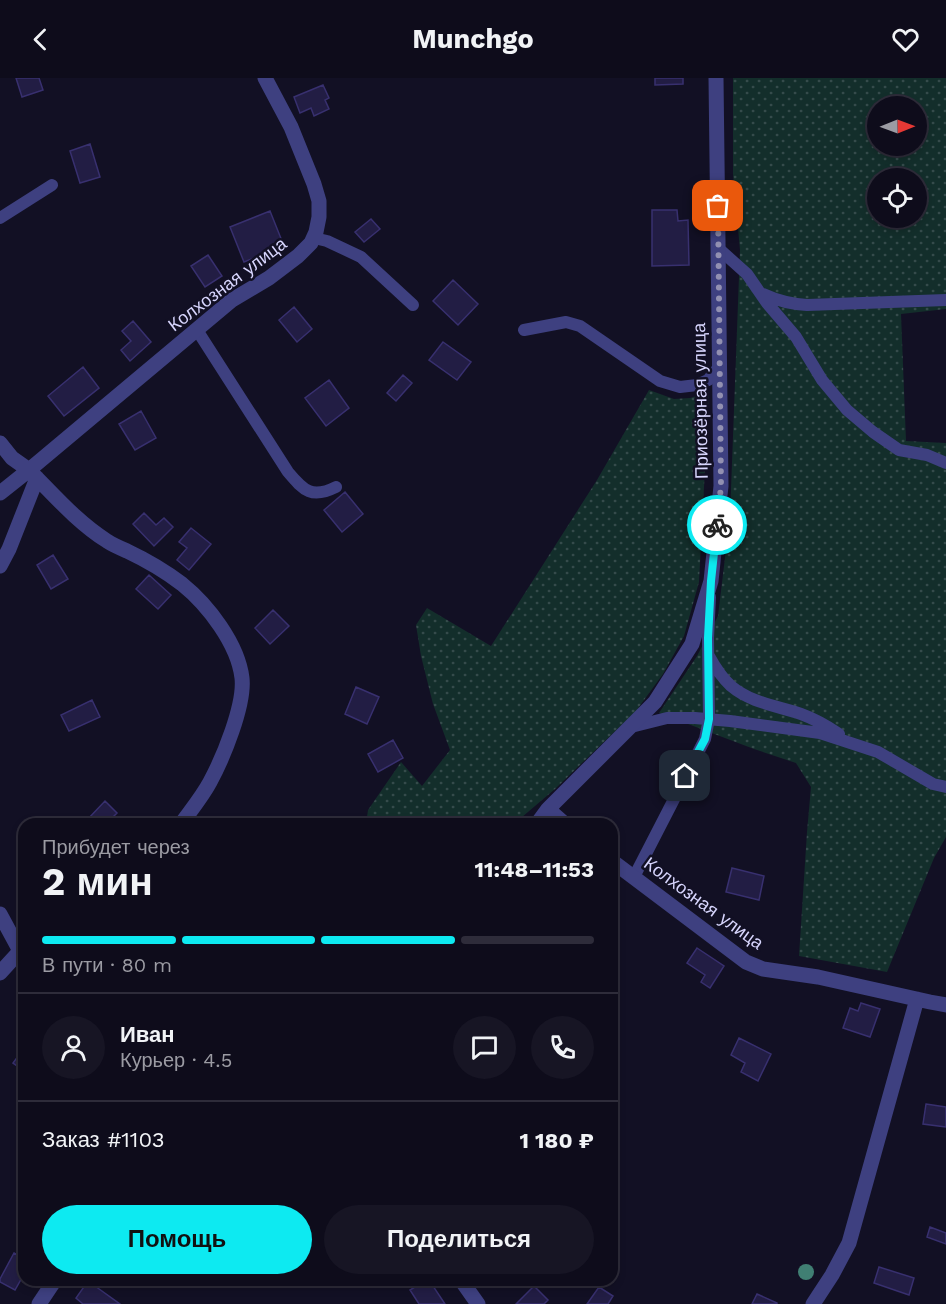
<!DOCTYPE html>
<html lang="ru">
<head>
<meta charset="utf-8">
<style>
  body { margin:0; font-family:"Work Sans",sans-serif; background:#171524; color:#f1f3f6; height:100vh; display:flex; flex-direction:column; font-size:22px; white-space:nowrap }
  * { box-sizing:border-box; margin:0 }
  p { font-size:20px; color:#9b9ba3 }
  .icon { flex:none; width:33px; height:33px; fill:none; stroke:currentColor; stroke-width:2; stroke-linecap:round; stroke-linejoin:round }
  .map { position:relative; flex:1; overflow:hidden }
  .drawer { position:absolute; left:18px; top:740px; width:600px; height:468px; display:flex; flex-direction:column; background:#0e0c1b; border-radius:18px; box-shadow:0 3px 9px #0003,0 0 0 2px #2e2c3a }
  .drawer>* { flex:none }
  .needle { width:39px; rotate:89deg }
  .tools { position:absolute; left:867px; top:18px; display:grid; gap:12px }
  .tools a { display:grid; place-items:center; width:60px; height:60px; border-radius:50%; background:#0e0c1b; box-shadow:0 3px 9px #0003,0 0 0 2px #2e2c3a; font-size:30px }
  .pin { position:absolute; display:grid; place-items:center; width:51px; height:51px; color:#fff; margin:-26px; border-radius:12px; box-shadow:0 3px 9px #0006 }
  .courier { position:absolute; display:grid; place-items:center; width:60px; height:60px; margin:-30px; border:4px solid #0deaf1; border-radius:50%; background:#fff; color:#222; box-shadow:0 2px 8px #0007 }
  .headline em { font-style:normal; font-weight:700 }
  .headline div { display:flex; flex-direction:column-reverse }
  .headline { display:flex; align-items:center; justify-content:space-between; height:102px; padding:0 24px }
  h1 { font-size:39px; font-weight:700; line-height:45px }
  .bar { display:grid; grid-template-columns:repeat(4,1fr); gap:9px 6px; align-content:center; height:72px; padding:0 24px }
  .bar i { height:8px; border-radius:4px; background:#2e2c3a }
  .bar .active { background:#0deaf1 }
  .bar p { grid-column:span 4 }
  .line { display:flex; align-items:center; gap:15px; padding:0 24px; border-top:2px solid #2e2c3a }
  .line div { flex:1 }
  .round { display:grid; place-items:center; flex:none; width:63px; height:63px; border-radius:32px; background:#171524 }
  .primary-button { display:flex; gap:12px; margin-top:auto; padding:12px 24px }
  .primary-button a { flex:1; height:69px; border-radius:36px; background:#0deaf1; color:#111; font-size:24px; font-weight:700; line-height:69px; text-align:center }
  .primary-button a+a { background:#171524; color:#f1f3f6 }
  header { display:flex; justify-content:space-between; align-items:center; height:78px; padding:0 24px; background:#0e0c1b; font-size:27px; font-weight:700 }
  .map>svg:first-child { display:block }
  .grass { fill:url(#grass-dots); fill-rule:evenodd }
  .building { fill:#221d44; stroke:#38306f; stroke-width:1.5 }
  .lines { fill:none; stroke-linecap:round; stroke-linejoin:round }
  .lane { stroke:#3e4080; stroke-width:12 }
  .street { stroke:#3e4080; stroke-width:15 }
  .tree { fill:#407f73 }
  .done { stroke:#9290b1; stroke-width:6; stroke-dasharray:0 10.8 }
  .route { stroke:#0deaf1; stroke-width:8 }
  .labels { text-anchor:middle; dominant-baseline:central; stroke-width:5; stroke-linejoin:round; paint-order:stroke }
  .street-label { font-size:18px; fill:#d7d5fd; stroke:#121024 }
</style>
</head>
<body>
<header><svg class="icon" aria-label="back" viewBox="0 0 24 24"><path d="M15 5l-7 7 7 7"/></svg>Munchgo<svg class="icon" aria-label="heart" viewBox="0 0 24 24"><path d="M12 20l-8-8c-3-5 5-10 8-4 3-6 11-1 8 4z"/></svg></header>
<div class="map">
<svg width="946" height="1226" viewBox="0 0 946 1226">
  <defs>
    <pattern id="grass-dots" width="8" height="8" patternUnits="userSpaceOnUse" patternTransform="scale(1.5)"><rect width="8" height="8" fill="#132e2b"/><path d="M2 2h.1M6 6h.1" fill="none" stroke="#354b4b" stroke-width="1.8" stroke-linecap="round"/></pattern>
  </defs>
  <rect width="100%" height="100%" fill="#121024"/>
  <!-- grass -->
  <path class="grass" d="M 733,0 L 946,0 L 946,231 L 901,236 L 906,363 L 946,365 L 946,759 L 934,780 L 887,894 L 799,878 L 807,754 L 811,709 L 796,685 L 754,671 L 659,635 L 697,578 L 718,538 L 730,438 L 740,172 L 733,96 ZM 878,28 L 916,28 L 916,68 L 878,68 ZM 878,100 L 916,100 L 916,140 L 878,140 Z
    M 649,312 L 674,321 L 690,320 L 709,314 L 699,504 L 684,558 L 663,596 L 636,633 L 555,711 L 515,745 L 366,746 L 368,732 L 401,684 L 422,708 L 450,672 L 433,626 L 421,578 L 416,547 L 427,530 L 491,568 L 597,402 Z"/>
  <!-- building -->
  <path class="building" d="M 16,0 L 39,0 L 43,12 L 22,19 Z
    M 655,0 L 683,0 L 683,6 L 655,7 Z
    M 323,7 L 329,20 L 325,22 L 329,31 L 314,38 L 311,30 L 300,35 L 294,19 Z
    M 90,66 L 100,99 L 80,105 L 70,73 Z
    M 652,132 L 677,132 L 678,143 L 688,142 L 689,187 L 652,188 Z
    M 270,133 L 284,168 L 244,184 L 230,149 Z
    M 371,141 L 380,151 L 364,164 L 355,154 Z
    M 208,177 L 222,198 L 205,209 L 191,188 Z
    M 453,202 L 478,226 L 458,247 L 433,223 Z
    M 294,229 L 312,251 L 297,264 L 279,242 Z
    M 133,243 L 151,264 L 130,283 L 121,272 L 131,263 L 122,253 Z
    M 443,264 L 471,284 L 457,302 L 429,282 Z
    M 83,289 L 99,310 L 64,338 L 48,318 Z
    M 403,297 L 412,305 L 396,323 L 387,315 Z
    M 329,302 L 349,330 L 326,348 L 305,320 Z
    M 141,333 L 156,360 L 135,372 L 119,346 Z
    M 345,414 L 363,436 L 342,454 L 324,432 Z
    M 144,435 L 156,447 L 164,440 L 173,449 L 154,468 L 133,446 Z
    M 191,450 L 211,466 L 189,492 L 177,482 L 187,470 L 179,464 Z
    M 53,477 L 68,501 L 51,511 L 37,487 Z
    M 149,497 L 171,517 L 158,531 L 136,511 Z
    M 273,532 L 289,548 L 270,566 L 255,550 Z
    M 356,609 L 379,619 L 367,646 L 345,636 Z
    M 92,622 L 100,639 L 69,653 L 61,637 Z
    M 393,662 L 403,680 L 378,694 L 368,676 Z
    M 105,723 L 117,735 L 106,746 L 91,746 L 87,742 Z
    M 732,790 L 764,798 L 759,822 L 726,814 Z
    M 697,870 L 724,888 L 710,910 L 701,904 L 705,897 L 687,885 Z
    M 861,925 L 880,931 L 870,959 L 843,950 L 850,930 L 858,933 Z
    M 739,960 L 771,976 L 758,1003 L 741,994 L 745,985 L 731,977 Z
    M 24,970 L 24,993 L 13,985 Z
    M 926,1026 L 946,1029 L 946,1049 L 923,1046 Z
    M 930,1149 L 946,1155 L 946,1166 L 927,1159 Z
    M 14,1175 L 24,1181 L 24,1196 L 15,1212 L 0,1204 L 0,1201 Z
    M 879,1189 L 914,1200 L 909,1217 L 874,1205 Z
    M 426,1202 L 429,1202 L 445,1226 L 419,1226 L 410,1212 Z
    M 88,1203 L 120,1226 L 83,1226 L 76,1220 Z
    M 534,1208 L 548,1222 L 544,1226 L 516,1226 Z
    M 599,1209 L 613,1218 L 608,1226 L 587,1226 Z
    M 757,1216 L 777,1225 L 777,1226 L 752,1226 Z"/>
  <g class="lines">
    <!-- lane -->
    <path class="lane" d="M 0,140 L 52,107
      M 314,160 L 327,163 L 361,179 L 413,227
      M 718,170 L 747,196 L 767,225 L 796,259 L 822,302 L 847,332 L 873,354 L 899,372 L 927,377 L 946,385
      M 763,216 C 778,223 791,226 807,227 L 946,222
      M 197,252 L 288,394 C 304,413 312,421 336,409
      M 524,252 L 566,244 L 580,248 L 660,303 L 680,309 L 697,307 L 708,302 L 720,288
      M 709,578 C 715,589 722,600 731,608 C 751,625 778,628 801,636 C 815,641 827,648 839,656
      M 631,649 L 667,640 L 695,640 L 730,643 L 820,655 L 878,674 L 933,706 L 946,709
      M 634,799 L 705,661 L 709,641 L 708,560 L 710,519"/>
    <!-- street -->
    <path class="street" d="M 0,365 L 12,380 L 29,392 L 0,415
      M 0,488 L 9,471 L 37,400
      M 548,731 L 565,746
      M 181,746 C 191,732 202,719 210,704 C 223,680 245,627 242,600 C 238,566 208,527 182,506 C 165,493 146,482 127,473 C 120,470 113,467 107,463 C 77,444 54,417 29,392 L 232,222 L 269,200 L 298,178 L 311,165 L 316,154 L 319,139 L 319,123 L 314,106 L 291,49 L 265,0
      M 537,746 L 548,731 L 655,624 L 692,566 L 711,503 L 721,408 L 716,0
      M 612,783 L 746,884 L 763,891 L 818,899 L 930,924 L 946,927
      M 0,836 L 20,873 L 0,895
      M 461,1202 L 478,1226
      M 39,1226 L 55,1202
      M 813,1226 L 832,1197 L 849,1165 L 917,921"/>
  </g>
  <!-- trees -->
  <circle class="tree" cx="806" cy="1194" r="8"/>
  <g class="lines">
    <!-- done -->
    <path class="done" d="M 717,447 L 721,408 L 718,128"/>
    <!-- route -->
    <path class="route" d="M 685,698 L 705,661 L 709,641 L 708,560 L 711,503 L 717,447"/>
  </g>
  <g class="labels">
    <!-- street labels -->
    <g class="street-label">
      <text transform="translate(227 206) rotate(-37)">Колхозная улица</text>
      <text transform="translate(700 323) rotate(-91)">Приозёрная улица</text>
      <text transform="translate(704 825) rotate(36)">Колхозная улица</text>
    </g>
  </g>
</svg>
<div class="tools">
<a><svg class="needle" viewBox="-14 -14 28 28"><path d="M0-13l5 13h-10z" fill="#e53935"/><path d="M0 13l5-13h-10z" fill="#9b9ba3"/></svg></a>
<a><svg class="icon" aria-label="locate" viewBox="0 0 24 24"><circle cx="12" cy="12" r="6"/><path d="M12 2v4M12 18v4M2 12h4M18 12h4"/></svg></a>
</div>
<div class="pin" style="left:718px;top:128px;background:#ea580c"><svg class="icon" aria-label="bag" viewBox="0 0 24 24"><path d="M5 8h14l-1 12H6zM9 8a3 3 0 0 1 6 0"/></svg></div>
<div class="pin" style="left:685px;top:698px;background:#1f2937"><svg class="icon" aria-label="home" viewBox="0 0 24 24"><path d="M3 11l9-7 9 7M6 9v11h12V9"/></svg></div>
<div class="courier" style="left:717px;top:447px"><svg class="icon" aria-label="bike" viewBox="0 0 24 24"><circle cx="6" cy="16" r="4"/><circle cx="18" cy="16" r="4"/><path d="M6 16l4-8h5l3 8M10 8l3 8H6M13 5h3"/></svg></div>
<section class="drawer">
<div class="headline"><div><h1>2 мин</h1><p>Прибудет через</p></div><em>11:48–11:53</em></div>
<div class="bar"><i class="active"></i><i class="active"></i><i class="active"></i><i></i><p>В пути · 80 m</p></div>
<div class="line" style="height:108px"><a class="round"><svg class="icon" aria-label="person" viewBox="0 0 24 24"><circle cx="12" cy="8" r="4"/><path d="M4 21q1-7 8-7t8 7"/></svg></a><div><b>Иван</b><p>Курьер · 4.5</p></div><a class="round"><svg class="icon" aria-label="chat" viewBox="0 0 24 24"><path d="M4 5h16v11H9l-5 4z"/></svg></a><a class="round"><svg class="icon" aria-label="phone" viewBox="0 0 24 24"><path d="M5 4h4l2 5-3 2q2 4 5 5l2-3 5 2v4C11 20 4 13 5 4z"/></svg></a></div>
<div class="line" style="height:78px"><div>Заказ #1103</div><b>1 180 ₽</b></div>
<div class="primary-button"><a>Помощь</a><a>Поделиться</a></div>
</section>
</div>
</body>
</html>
